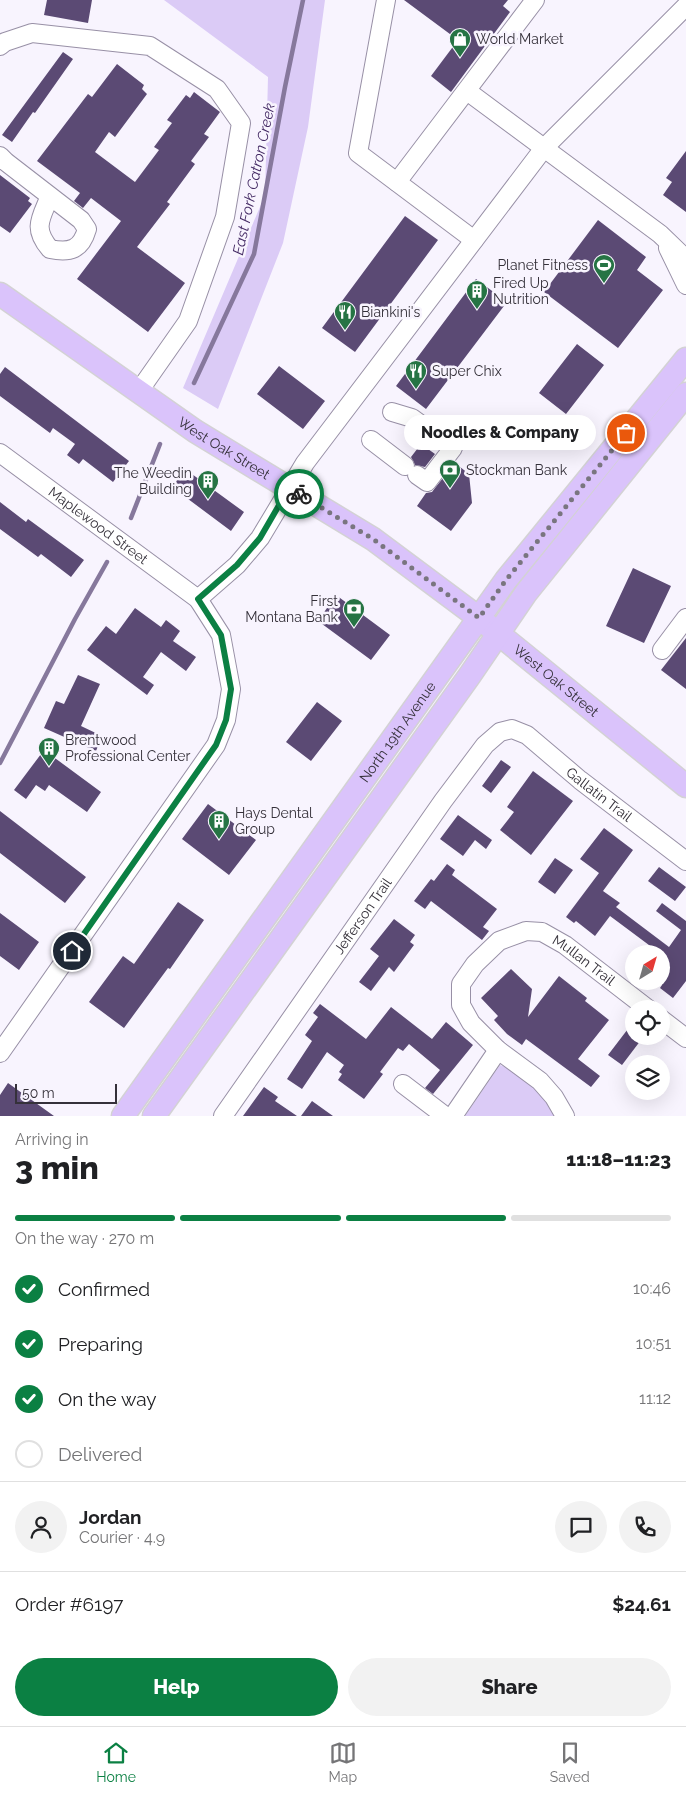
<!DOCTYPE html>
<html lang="en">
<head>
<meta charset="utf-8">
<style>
  body { margin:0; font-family:Raleway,sans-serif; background:#f2f2f2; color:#202124; height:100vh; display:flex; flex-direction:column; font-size:19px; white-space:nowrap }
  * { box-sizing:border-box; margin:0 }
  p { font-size:16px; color:#757577 }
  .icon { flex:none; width:28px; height:28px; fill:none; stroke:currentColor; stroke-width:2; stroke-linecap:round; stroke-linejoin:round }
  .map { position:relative; height:1116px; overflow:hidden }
  .sheet { display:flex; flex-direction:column; background:#fff; flex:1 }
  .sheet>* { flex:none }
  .needle { width:32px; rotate:37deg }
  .buttons { position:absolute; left:625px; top:945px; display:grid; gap:10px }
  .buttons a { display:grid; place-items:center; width:45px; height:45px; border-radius:50%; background:#fff; box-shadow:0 5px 20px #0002; font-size:25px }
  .scale { position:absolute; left:15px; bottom:12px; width:102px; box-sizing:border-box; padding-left:5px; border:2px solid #35313a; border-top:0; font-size:14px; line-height:18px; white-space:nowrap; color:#35313a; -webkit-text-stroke:4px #f8f4fe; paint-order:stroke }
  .pin { position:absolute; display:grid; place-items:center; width:42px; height:42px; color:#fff; margin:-21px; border:2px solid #fff; border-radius:50%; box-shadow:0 1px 5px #0007 }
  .courier { position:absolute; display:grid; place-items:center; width:50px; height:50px; margin:-25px; border:4px solid #0b8043; border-radius:50%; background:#fff; color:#222; box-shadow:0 1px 6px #0007 }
  .bubble { position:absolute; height:35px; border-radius:18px; background:#fff; box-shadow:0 5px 20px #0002; font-size:16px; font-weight:800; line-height:35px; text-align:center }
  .head em { font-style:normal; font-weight:800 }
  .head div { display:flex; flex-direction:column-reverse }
  .head { display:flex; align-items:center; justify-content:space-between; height:85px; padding:0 15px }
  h1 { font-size:32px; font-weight:800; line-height:38px }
  .bar { display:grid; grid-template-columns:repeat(4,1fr); gap:8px 5px; align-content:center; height:60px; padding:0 15px }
  .bar i { height:6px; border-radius:4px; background:#e0e0e0 }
  .bar .selected { background:#0b8043 }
  .bar p { grid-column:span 4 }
  .line { display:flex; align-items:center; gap:12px; padding:0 15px; border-top:1px solid #e0e0e0 }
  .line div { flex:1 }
  .round { display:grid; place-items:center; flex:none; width:52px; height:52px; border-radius:26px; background:#f2f2f2 }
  ol { padding:0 15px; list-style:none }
  li { display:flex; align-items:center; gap:15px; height:55px }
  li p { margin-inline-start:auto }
  li .icon { padding:5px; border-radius:50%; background:#0b8043; color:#fff; stroke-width:4 }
  li:last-child { color:#757577 }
  li i { width:28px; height:28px; border:2px solid #e0e0e0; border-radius:50% }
  .cta { display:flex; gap:10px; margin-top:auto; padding:10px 15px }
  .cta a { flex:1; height:58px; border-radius:30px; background:#0b8043; color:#fff; font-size:20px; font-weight:800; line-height:58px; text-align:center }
  .cta a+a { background:#f2f2f2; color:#202124 }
  .dock { display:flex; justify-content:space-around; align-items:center; height:70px; border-top:1px solid #e0e0e0; background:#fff; font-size:14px; color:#757577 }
  .dock a { display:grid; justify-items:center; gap:2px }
  .dock .selected { color:#0b8043 }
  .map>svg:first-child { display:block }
  .green { fill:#dbcbf6 }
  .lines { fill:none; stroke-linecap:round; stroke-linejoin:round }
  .stream { stroke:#86789c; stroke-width:4.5 }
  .building { fill:#5b4a74 }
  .minor-casing { stroke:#9890a6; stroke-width:20 }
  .major-casing { stroke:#d3d2d4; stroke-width:25 }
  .minor { stroke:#fff; stroke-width:18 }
  .major { stroke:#dac3fb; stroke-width:22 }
  .done { stroke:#79757f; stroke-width:5; stroke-dasharray:0 9 }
  .route { stroke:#0b8043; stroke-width:6 }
  .labels { text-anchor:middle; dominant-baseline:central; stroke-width:5; stroke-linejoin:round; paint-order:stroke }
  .poi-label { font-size:14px; fill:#35313a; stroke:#f8f4fe; text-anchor:start }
  .street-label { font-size:14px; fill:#35313a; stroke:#f8f4fe }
  .water-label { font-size:15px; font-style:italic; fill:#442a64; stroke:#f8f4fe }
</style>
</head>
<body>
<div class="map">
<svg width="686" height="1116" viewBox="0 0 686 1116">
  <rect width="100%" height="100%" fill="#f8f4fe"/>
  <!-- green -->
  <path class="green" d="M 164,0 L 325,0 L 308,127 L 283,243 L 218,409 L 183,388 L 265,195 L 268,77 Z
    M 500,1065 L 522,1073 L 559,1116 L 465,1116 Z"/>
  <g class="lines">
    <!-- stream -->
    <path class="stream" d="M 194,383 L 254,254 L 285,87 L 303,0
      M 131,518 L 160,444
      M 0,763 L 75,619 L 107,562"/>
  </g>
  <!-- building -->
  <path class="building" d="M 47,0 L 92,0 L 88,23 L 44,15 Z
    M 404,0 L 508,0 L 503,6 L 510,12 L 451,92 L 431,76 L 458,40 Z
    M 63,52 L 73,59 L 35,113 L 33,112 L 12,142 L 2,135 Z
    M 117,64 L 144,85 L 142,89 L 147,94 L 115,137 L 109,132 L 95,152 L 135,182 L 159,150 L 154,147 L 172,123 L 167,120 L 186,95 L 190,98 L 194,92 L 220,112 L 204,134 L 209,137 L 191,161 L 195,164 L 167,202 L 170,204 L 137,247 L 185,283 L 148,332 L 77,279 L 121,221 L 91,198 L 83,208 L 74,201 L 80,193 L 37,161 L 88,94 L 92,97 Z
    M 686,151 L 686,212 L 663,195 L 672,182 L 666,178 Z
    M 0,175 L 30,198 L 28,201 L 32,204 L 10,233 L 0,226 Z
    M 405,216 L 438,240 L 355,352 L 322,328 Z
    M 598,220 L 646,257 L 637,270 L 663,290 L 618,348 L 544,292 Z
    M 476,279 L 507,302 L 426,409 L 396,386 Z
    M 577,344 L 604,365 L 566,414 L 539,393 Z
    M 279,366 L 325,401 L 303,429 L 257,394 Z
    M 5,367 L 129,461 L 113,482 L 83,459 L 79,464 L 67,455 L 75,444 L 53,428 L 50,433 L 0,396 L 0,374 Z
    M 421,444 L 435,454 L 425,467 L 415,465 L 411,457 Z
    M 455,463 L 469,474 L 472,503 L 451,531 L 417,506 L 426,493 L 432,492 L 435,488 Z
    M 185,469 L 244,512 L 231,531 L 172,487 Z
    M 0,502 L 26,522 L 28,519 L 84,560 L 71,577 L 41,554 L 38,557 L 0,529 Z
    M 633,568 L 671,586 L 644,643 L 606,626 Z
    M 336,595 L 390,635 L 371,660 L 318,621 Z
    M 135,608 L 161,627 L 166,620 L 180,631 L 173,641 L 196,657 L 186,671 L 161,652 L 143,677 L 154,685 L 147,695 L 87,650 L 106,626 L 116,634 Z
    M 686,638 L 686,689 L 661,670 Z
    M 78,675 L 100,684 L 81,726 L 102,736 L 96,751 L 44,728 L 56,701 L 64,704 Z
    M 317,702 L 342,721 L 311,761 L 286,742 Z
    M 44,750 L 101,792 L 87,812 L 49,785 L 45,791 L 36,785 L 26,799 L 14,790 Z
    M 501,760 L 511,767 L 491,793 L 482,786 Z
    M 533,771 L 573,801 L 531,855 L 500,830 L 514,812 L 507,807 Z
    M 208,804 L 256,840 L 229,875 L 182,839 Z
    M 0,811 L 86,877 L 65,903 L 0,853 Z
    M 458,815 L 492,840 L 486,849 L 475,840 L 463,856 L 440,839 Z
    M 604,828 L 633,850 L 603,891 L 620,903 L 616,907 L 669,947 L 681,930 L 656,911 L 662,903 L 686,921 L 686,981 L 673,998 L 660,988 L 662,985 L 661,954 L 610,916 L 595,936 L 576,921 L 574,923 L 566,917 L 599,873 L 580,859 Z
    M 555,858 L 573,870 L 555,894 L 538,882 Z
    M 447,864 L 455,870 L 452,875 L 497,909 L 483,927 L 489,931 L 482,940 L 431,901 L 425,909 L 414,901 L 431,879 L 434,881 Z
    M 659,867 L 686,887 L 675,901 L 648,881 Z
    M 178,902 L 204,920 L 170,969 L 168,968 L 124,1028 L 89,1002 L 123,956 L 134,964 Z
    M 0,913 L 39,942 L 19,970 L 0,956 Z
    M 394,919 L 415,935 L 410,942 L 414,945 L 394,972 L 389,967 L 371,991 L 359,982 L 379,956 L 370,949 Z
    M 511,969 L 532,989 L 528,1017 L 559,976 L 587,998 L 585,1001 L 609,1020 L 578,1059 L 600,1076 L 591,1087 L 526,1039 L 522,1045 L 507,1034 L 494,1020 L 498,1016 L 481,998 Z
    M 320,1004 L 366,1039 L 391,1007 L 432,1039 L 446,1022 L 473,1045 L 433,1094 L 425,1088 L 440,1070 L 409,1044 L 403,1051 L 398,1048 L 380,1072 L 383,1074 L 364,1099 L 338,1080 L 342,1074 L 339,1072 L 344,1065 L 327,1052 L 302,1089 L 287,1079 L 312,1041 L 305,1035 L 318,1017 L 313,1013 Z
    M 634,1021 L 634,1036 L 644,1036 L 622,1065 L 608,1055 Z
    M 8,1083 L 54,1116 L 0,1116 L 0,1095 Z
    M 264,1087 L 278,1097 L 275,1101 L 297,1116 L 243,1116 Z
    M 312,1101 L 333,1116 L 301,1116 Z"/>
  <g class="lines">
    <!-- minor casing -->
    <g class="minor-casing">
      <g id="minor">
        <path d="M 386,0 L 358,153 L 474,240"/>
        <path d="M 0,46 L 5,42 L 32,33 L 150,46 L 217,89 L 241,123 L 225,217 L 188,321 L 139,391"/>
        <path d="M 467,91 L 660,234 L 686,259"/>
        <path d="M 0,156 L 6,162 L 81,220 L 87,229 C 81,250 70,253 50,249 C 32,228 41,218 50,196"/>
        <path d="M 397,182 L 535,0"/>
        <path d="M 668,248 L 686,285"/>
        <path d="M 392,412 L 412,418 L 453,448 L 427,482 L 417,475"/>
        <path d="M 371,440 L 405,466"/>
        <path id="s1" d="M 0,453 L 198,599"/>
        <path d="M 662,650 L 686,618"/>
        <path d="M 661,1019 L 686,1038"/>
        <path d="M 0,1053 L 216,745 L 226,720 L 231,689 L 221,635 L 198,599 L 237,565 L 260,538 L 305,463 L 544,148 L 686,6"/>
        <path d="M 403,1084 L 445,1116"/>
        <path id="s2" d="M 223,1116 L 443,801 L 485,745 L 500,732 L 512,729 L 527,735 L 580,780 L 686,861"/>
        <path d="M 453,1116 L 498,1050"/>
        <path id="s3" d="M 565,1116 L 554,1097 L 540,1081 L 498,1050 L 471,1023 L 461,1005 L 461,984 L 475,964 L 499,941 L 526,931 L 542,932 L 565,945 L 648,1009"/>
      </g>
    </g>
    <!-- major casing -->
    <g class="major-casing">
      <g id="major">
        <path id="s4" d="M 0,294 L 195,431 L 373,539 L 479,618 L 686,786"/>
        <path id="s5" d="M 123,1116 L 506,580 L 686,359"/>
        <path d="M 154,1116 L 470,675 L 526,593 L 686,394"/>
      </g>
    </g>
    <!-- minor -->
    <use href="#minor" class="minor"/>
    <!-- major -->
    <use href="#major" class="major"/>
  </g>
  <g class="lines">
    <!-- done -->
    <path class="done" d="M 299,494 L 373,539 L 479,618 L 506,580 L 626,433"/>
    <!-- route -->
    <path class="route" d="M 72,951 L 216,745 L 226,720 L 231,689 L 221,635 L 198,599 L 237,565 L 260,538 L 289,488 L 299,494"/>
  </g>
  <!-- icons -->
  <defs>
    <g id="shop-pin" transform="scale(1.125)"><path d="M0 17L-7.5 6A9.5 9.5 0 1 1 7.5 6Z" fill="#267444" stroke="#f8f4fe"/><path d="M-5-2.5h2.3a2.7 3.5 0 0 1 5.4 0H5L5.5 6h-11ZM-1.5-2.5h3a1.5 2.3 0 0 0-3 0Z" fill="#fff"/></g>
    <g id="stadium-pin" transform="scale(1.125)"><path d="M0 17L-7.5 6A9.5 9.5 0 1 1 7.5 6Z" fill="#267444" stroke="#f8f4fe"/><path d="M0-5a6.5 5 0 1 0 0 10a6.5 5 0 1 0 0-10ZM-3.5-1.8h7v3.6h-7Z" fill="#fff"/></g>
    <g id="building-pin" transform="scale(1.125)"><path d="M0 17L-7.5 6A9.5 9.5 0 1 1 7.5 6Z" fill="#267444" stroke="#f8f4fe"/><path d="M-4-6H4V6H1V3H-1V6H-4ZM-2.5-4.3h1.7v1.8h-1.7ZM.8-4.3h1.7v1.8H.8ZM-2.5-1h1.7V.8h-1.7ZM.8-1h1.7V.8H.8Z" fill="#fff"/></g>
    <g id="restaurant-pin" transform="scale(1.125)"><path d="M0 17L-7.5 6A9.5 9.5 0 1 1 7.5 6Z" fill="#267444" stroke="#f8f4fe"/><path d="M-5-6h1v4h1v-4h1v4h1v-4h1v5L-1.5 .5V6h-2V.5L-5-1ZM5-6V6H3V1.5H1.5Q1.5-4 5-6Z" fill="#fff"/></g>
    <g id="bank-pin" transform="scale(1.125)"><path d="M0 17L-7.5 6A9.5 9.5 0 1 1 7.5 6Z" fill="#267444" stroke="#f8f4fe"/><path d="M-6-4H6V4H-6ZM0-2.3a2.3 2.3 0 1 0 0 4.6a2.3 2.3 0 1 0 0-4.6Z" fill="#fff"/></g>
  </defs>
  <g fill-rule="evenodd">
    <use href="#shop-pin" x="460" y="39"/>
    <use href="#stadium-pin" x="604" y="265"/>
    <use href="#building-pin" x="477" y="291"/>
    <use href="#restaurant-pin" x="345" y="312"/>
    <use href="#restaurant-pin" x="416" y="371"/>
    <use href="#bank-pin" x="450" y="470"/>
    <use href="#building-pin" x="208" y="481"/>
    <use href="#bank-pin" x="354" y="609"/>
    <use href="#building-pin" x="49" y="748"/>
    <use href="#building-pin" x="219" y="821"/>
  </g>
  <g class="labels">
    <!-- poi labels -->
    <g class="poi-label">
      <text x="476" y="39">World Market</text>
      <text x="588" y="265" text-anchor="end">Planet Fitness</text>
      <text x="493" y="283">Fired Up<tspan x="493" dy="16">Nutrition</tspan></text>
      <text x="361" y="312">Biankini's</text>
      <text x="432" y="371">Super Chix</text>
      <text x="466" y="470">Stockman Bank</text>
      <text x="192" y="473" text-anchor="end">The Weedin<tspan x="192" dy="16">Building</tspan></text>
      <text x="338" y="601" text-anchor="end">First<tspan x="338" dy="16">Montana Bank</tspan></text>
      <text x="65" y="740">Brentwood<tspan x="65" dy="16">Professional Center</tspan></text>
      <text x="235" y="813">Hays Dental<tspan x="235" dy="16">Group</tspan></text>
    </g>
    <!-- street labels -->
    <g class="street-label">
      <text stroke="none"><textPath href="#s4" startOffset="272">West Oak Street</textPath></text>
      <text stroke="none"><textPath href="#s1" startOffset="122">Maplewood Street</textPath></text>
      <text stroke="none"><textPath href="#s4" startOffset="678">West Oak Street</textPath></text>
      <text stroke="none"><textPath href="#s5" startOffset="472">North 19th Avenue</textPath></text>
      <text stroke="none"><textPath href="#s2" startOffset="596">Gallatin Trail</textPath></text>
      <text stroke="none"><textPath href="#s2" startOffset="244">Jefferson Trail</textPath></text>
      <text stroke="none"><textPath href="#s3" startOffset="328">Mullan Trail</textPath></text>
    </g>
    <!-- water labels -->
    <g class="water-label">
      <text transform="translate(254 179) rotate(-78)">East Fork Catron Creek</text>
    </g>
  </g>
</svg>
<div class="buttons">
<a><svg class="needle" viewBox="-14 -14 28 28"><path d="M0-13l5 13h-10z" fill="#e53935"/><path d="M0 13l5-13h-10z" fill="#757577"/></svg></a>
<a><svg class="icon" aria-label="locate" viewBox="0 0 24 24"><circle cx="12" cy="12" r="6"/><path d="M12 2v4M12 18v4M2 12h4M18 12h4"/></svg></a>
<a><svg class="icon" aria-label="layers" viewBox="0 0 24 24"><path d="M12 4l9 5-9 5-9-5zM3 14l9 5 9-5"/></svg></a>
</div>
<div class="scale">50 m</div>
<div class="pin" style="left:626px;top:433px;background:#ea580c"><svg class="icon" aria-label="bag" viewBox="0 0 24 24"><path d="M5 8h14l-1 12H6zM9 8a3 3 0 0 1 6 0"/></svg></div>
<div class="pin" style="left:72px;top:951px;background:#1f2937"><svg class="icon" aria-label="home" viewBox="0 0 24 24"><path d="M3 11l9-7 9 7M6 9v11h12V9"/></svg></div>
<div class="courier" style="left:299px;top:494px"><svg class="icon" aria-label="bike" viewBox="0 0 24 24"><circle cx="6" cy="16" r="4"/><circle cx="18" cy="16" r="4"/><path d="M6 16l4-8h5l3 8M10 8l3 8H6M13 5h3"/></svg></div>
<div class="bubble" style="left:404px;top:415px;width:192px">Noodles &amp; Company</div>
</div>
<section class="sheet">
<div class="head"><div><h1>3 min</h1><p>Arriving in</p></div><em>11:18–11:23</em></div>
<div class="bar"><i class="selected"></i><i class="selected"></i><i class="selected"></i><i></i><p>On the way · 270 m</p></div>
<ol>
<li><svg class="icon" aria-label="check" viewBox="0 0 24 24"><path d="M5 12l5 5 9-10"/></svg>Confirmed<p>10:46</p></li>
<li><svg class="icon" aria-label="check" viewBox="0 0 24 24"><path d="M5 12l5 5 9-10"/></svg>Preparing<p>10:51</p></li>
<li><svg class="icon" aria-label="check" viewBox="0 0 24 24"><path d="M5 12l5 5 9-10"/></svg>On the way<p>11:12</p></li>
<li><i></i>Delivered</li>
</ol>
<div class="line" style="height:90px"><a class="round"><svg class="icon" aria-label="person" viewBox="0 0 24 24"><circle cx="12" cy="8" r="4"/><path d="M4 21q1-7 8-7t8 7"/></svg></a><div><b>Jordan</b><p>Courier · 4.9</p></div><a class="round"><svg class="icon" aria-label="chat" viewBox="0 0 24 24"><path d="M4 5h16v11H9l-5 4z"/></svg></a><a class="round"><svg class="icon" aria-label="phone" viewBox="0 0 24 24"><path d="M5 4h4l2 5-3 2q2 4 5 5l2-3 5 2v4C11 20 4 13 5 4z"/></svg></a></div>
<div class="line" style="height:65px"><div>Order #6197</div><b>$24.61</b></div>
<div class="cta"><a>Help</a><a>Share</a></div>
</section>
<nav class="dock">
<a class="selected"><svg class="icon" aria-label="home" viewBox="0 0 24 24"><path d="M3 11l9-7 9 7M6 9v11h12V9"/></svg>Home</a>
<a><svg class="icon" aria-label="map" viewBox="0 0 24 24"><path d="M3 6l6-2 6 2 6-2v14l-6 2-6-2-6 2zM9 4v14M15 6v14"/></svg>Map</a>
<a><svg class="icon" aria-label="saved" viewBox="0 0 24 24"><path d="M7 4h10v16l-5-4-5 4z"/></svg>Saved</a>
</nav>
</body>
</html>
